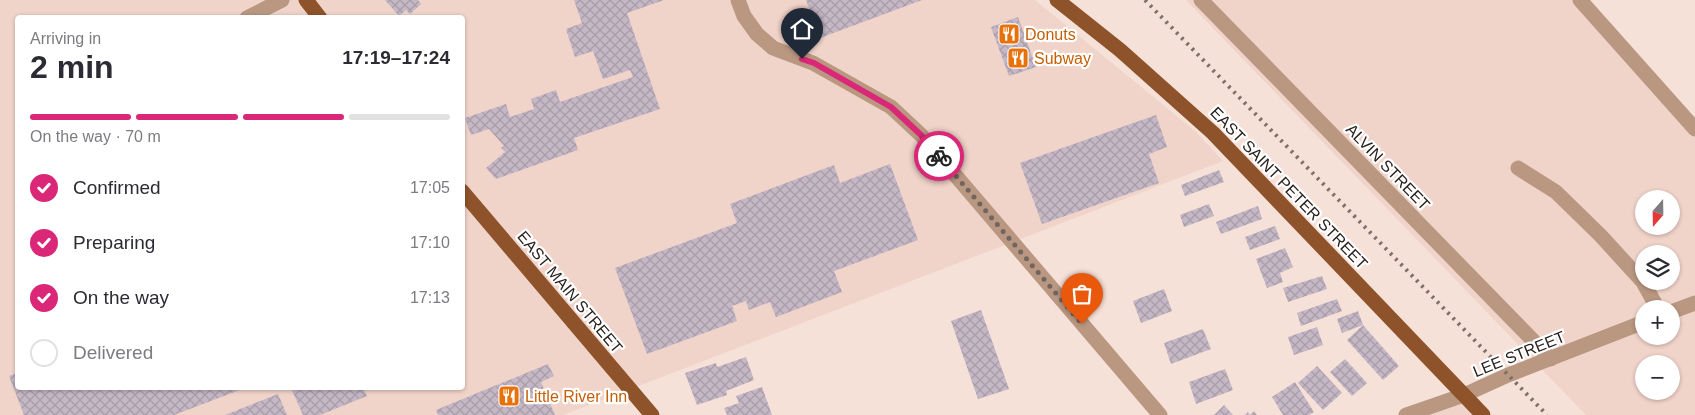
<!DOCTYPE html>
<html lang="en">
<head>
<meta charset="utf-8">
<style>
  body { margin:0; font-family:Helvetica,sans-serif; background:#f2f2f3; color:#2b2b33; height:100vh; display:flex; flex-direction:column; font-size:19px; white-space:nowrap }
  * { box-sizing:border-box; margin:0 }
  p { font-size:16px; color:#7c7c81 }
  .icon { flex:none; width:28px; height:28px; fill:none; stroke:currentColor; stroke-width:2; stroke-linecap:round; stroke-linejoin:round }
  .map { position:relative; flex:1; overflow:hidden }
  .drawer { position:absolute; left:15px; top:15px; width:450px; height:375px; display:flex; flex-direction:column; background:#fff; border-radius:5px; box-shadow:0 1px 4px #0004 }
  .drawer>* { flex:none }
  .needle { width:32px; rotate:200deg }
  .fabs { position:absolute; left:1635px; top:190px; display:grid; gap:10px }
  .fabs a { display:grid; place-items:center; width:45px; height:45px; border-radius:50%; background:#fff; box-shadow:0 1px 4px #0004; font-size:25px }
  .pin { position:absolute; display:grid; place-items:center; width:42px; height:42px; color:#fff; margin:-51px -21px; border-radius:50% 50% 50% 0; rotate:-45deg; box-shadow:0 0 5px #0007 }
  .pin .icon { rotate:45deg }
  .courier { position:absolute; display:grid; place-items:center; width:50px; height:50px; margin:-25px; border:4px solid #db2777; border-radius:50%; background:#fff; color:#222; box-shadow:0 1px 6px #0007 }
  .head em { font-style:normal; font-weight:600 }
  .head div { display:flex; flex-direction:column-reverse }
  .head { display:flex; align-items:center; justify-content:space-between; height:85px; padding:0 15px }
  h1 { font-size:32px; font-weight:600; line-height:38px }
  .bar { display:grid; grid-template-columns:repeat(4,1fr); gap:8px 5px; align-content:center; height:60px; padding:0 15px }
  .bar i { height:6px; border-radius:4px; background:#e1e1e2 }
  .bar .on { background:#db2777 }
  .bar p { grid-column:span 4 }
  ol { padding:0 15px; list-style:none }
  li { display:flex; align-items:center; gap:15px; height:55px }
  li p { margin-inline-start:auto }
  li .icon { padding:5px; border-radius:50%; background:#db2777; color:#fff; stroke-width:4 }
  li:last-child { color:#7c7c81 }
  li i { width:28px; height:28px; border:2px solid #e1e1e2; border-radius:50% }
  .map>svg:first-child { display:block }
  .built { fill:#f0d3c9; fill-rule:evenodd }
  .building { fill:url(#building-cross-hatch) }
  .lines { fill:none; stroke-linecap:round; stroke-linejoin:round }
  .minor { stroke:#b99781; stroke-width:15 }
  .major { stroke:#8e532a; stroke-width:15 }
  .rail { stroke:#7d706b; stroke-width:4; stroke-dasharray:2.5 5; stroke-linecap:butt }
  .done { stroke:#716560; stroke-width:5; stroke-dasharray:0 9 }
  .route { stroke:#db2777; stroke-width:6 }
  .labels { text-anchor:middle; dominant-baseline:central; stroke-width:4.5; stroke-linejoin:round; paint-order:stroke }
  .food-label { font-size:16px; fill:#c56008; stroke:#fff; text-anchor:start }
  .street-label { font-size:16px; fill:#29221f; stroke:#fff }
</style>
</head>
<body>
<div class="map">
<svg width="1695" height="415" viewBox="0 0 1695 415">
  <defs>
    <pattern id="building-cross-hatch" width="8" height="8" patternUnits="userSpaceOnUse" patternTransform="scale(1.25)"><rect width="8" height="8" fill="#c5b7c5"/><path d="M0 0l8 8M0 8l8-8" fill="none" stroke="#a99da9"/></pattern>
  </defs>
  <rect width="100%" height="100%" fill="#f6e1d9"/>
  <!-- built -->
  <path class="built" d="M 0,0 L 1035,0 L 1195,131 L 1223,161 L 563,415 L 0,415 ZM 18,18 L 462,18 L 462,388 L 18,388 Z
    M 1186,0 L 1580,0 L 1695,131 L 1695,415 L 1586,415 ZM 1644,199 L 1671,199 L 1671,226 L 1644,226 ZM 1644,254 L 1671,254 L 1671,281 L 1644,281 ZM 1644,309 L 1671,309 L 1671,336 L 1644,336 ZM 1644,364 L 1671,364 L 1671,391 L 1644,391 Z
    M 1464,395 L 1483,415 L 1406,415 Z"/>
  <!-- building -->
  <path class="building" d="M 385,0 L 418,0 L 421,4 L 410,14 L 406,10 L 399,16 Z
    M 574,0 L 664,0 L 627,13 L 660,109 L 574,138 L 578,150 L 496,179 L 486,168 L 505,152 L 501,148 L 504,146 L 489,129 L 471,135 L 465,118 L 506,104 L 510,117 L 534,109 L 531,99 L 556,90 L 560,102 L 633,77 L 630,70 L 603,79 L 593,51 L 575,57 L 566,29 L 582,23 Z
    M 806,0 L 922,0 L 820,38 Z
    M 1018,17 L 1036,67 L 1009,76 L 991,27 Z
    M 1156,115 L 1167,147 L 1149,154 L 1159,183 L 1042,224 L 1020,163 Z
    M 890,164 L 918,240 L 834,271 L 842,292 L 776,317 L 770,302 L 749,310 L 746,301 L 732,306 L 737,321 L 647,354 L 615,268 L 737,223 L 730,204 L 834,165 L 840,183 Z
    M 1219,170 L 1224,182 L 1185,196 L 1181,185 Z
    M 1209,204 L 1214,216 L 1184,227 L 1180,215 Z
    M 1258,206 L 1262,219 L 1221,234 L 1216,222 Z
    M 1275,226 L 1280,239 L 1250,250 L 1245,237 Z
    M 1285,248 L 1293,267 L 1280,273 L 1283,282 L 1267,288 L 1256,259 Z
    M 1322,276 L 1327,289 L 1288,302 L 1283,288 Z
    M 1164,289 L 1172,311 L 1141,323 L 1133,301 Z
    M 1337,299 L 1342,311 L 1301,326 L 1297,313 Z
    M 981,310 L 1009,389 L 978,399 L 951,321 Z
    M 1358,311 L 1363,325 L 1399,366 L 1383,380 L 1347,340 L 1363,325 L 1342,333 L 1337,319 Z
    M 1317,327 L 1323,345 L 1294,355 L 1288,337 Z
    M 1203,329 L 1211,349 L 1171,364 L 1164,343 Z
    M 746,357 L 754,380 L 726,391 L 727,395 L 697,405 L 685,373 L 716,363 L 717,367 Z
    M 1345,359 L 1367,383 L 1352,396 L 1330,372 Z
    M 548,364 L 554,376 L 541,382 L 555,415 L 438,415 L 436,410 Z
    M 1317,366 L 1342,393 L 1323,410 L 1298,383 Z
    M 1225,369 L 1233,390 L 1196,404 L 1189,382 Z
    M 18,373 L 18,388 L 245,388 L 174,415 L 24,415 L 9,376 Z
    M 1295,382 L 1314,412 L 1309,415 L 1283,415 L 1272,397 Z
    M 762,387 L 772,415 L 727,415 L 724,408 L 739,403 L 736,396 Z
    M 291,388 L 363,388 L 367,396 L 320,415 L 303,415 Z
    M 278,394 L 287,415 L 225,415 Z
    M 1224,405 L 1233,415 L 1214,415 Z
    M 1254,411 L 1257,415 L 1245,415 L 1248,412 L 1250,415 Z"/>
  <g class="lines">
    <!-- minor -->
    <path class="minor" d="M 738,0 L 744,16 L 757,34 L 773,48 L 813,63 L 891,107 L 921,135 L 1160,415
      M 1201,0 L 1551,359
      M 1580,0 L 1695,129
      M 247,18 L 282,0
      M 1518,168 L 1556,192 L 1601,236 L 1643,282 L 1658,309
      M 1671,312 L 1695,303
      M 1406,415 L 1464,395 L 1508,375 L 1644,322"/>
    <!-- major -->
    <path class="major" d="M 306,0 L 320,18
      M 1057,0 L 1120,50 L 1213,133 L 1483,415
      M 462,191 L 652,415"/>
    <!-- rail -->
    <path class="rail" d="M 1145,0 L 1547,415"/>
  </g>
  <g class="lines">
    <!-- done -->
    <path class="done" d="M 939,156 L 1082,324"/>
    <!-- route -->
    <path class="route" d="M 802,59 L 814,63 L 891,107 L 921,135 L 939,156"/>
  </g>
  <!-- icons -->
  <defs>
    <g id="restaurant-square" transform="scale(1.125)"><rect x="-9" y="-9" width="18" height="18" rx="4" fill="#e8710a" stroke="#fff"/><path d="M-5-6h1v4h1v-4h1v4h1v-4h1v5L-1.5 .5V6h-2V.5L-5-1ZM5-6V6H3V1.5H1.5Q1.5-4 5-6Z" fill="#fff"/></g>
  </defs>
  <g fill-rule="evenodd">
    <use href="#restaurant-square" x="1009" y="34"/>
    <use href="#restaurant-square" x="1018" y="58"/>
    <use href="#restaurant-square" x="509" y="396"/>
  </g>
  <g class="labels">
    <!-- food labels -->
    <g class="food-label">
      <text x="1025" y="34">Donuts</text>
      <text x="1034" y="58">Subway</text>
      <text x="525" y="396">Little River Inn</text>
    </g>
    <!-- street labels -->
    <g class="street-label">
      <text transform="translate(1388 167) rotate(46)">ALVIN STREET</text>
      <text transform="translate(1289 188) rotate(46)">EAST SAINT PETER STREET</text>
      <text transform="translate(570 292) rotate(50)">EAST MAIN STREET</text>
      <text transform="translate(1519 354) rotate(-22)">LEE STREET</text>
    </g>
  </g>
</svg>
<div class="fabs">
<a><svg class="needle" viewBox="-14 -14 28 28"><path d="M0-13l5 13h-10z" fill="#e53935"/><path d="M0 13l5-13h-10z" fill="#7c7c81"/></svg></a>
<a><svg class="icon" aria-label="layers" viewBox="0 0 24 24"><path d="M12 4l9 5-9 5-9-5zM3 14l9 5 9-5"/></svg></a>
<a>+</a>
<a>−</a>
</div>
<div class="pin" style="left:1082px;top:324px;background:#ea580c"><svg class="icon" aria-label="bag" viewBox="0 0 24 24"><path d="M5 8h14l-1 12H6zM9 8a3 3 0 0 1 6 0"/></svg></div>
<div class="pin" style="left:802px;top:59px;background:#1f2937"><svg class="icon" aria-label="home" viewBox="0 0 24 24"><path d="M3 11l9-7 9 7M6 9v11h12V9"/></svg></div>
<div class="courier" style="left:939px;top:156px"><svg class="icon" aria-label="bike" viewBox="0 0 24 24"><circle cx="6" cy="16" r="4"/><circle cx="18" cy="16" r="4"/><path d="M6 16l4-8h5l3 8M10 8l3 8H6M13 5h3"/></svg></div>
<section class="drawer">
<div class="head"><div><h1>2 min</h1><p>Arriving in</p></div><em>17:19–17:24</em></div>
<div class="bar"><i class="on"></i><i class="on"></i><i class="on"></i><i></i><p>On the way · 70 m</p></div>
<ol>
<li><svg class="icon" aria-label="check" viewBox="0 0 24 24"><path d="M5 12l5 5 9-10"/></svg>Confirmed<p>17:05</p></li>
<li><svg class="icon" aria-label="check" viewBox="0 0 24 24"><path d="M5 12l5 5 9-10"/></svg>Preparing<p>17:10</p></li>
<li><svg class="icon" aria-label="check" viewBox="0 0 24 24"><path d="M5 12l5 5 9-10"/></svg>On the way<p>17:13</p></li>
<li><i></i>Delivered</li>
</ol>
</section>
</div>
</body>
</html>
